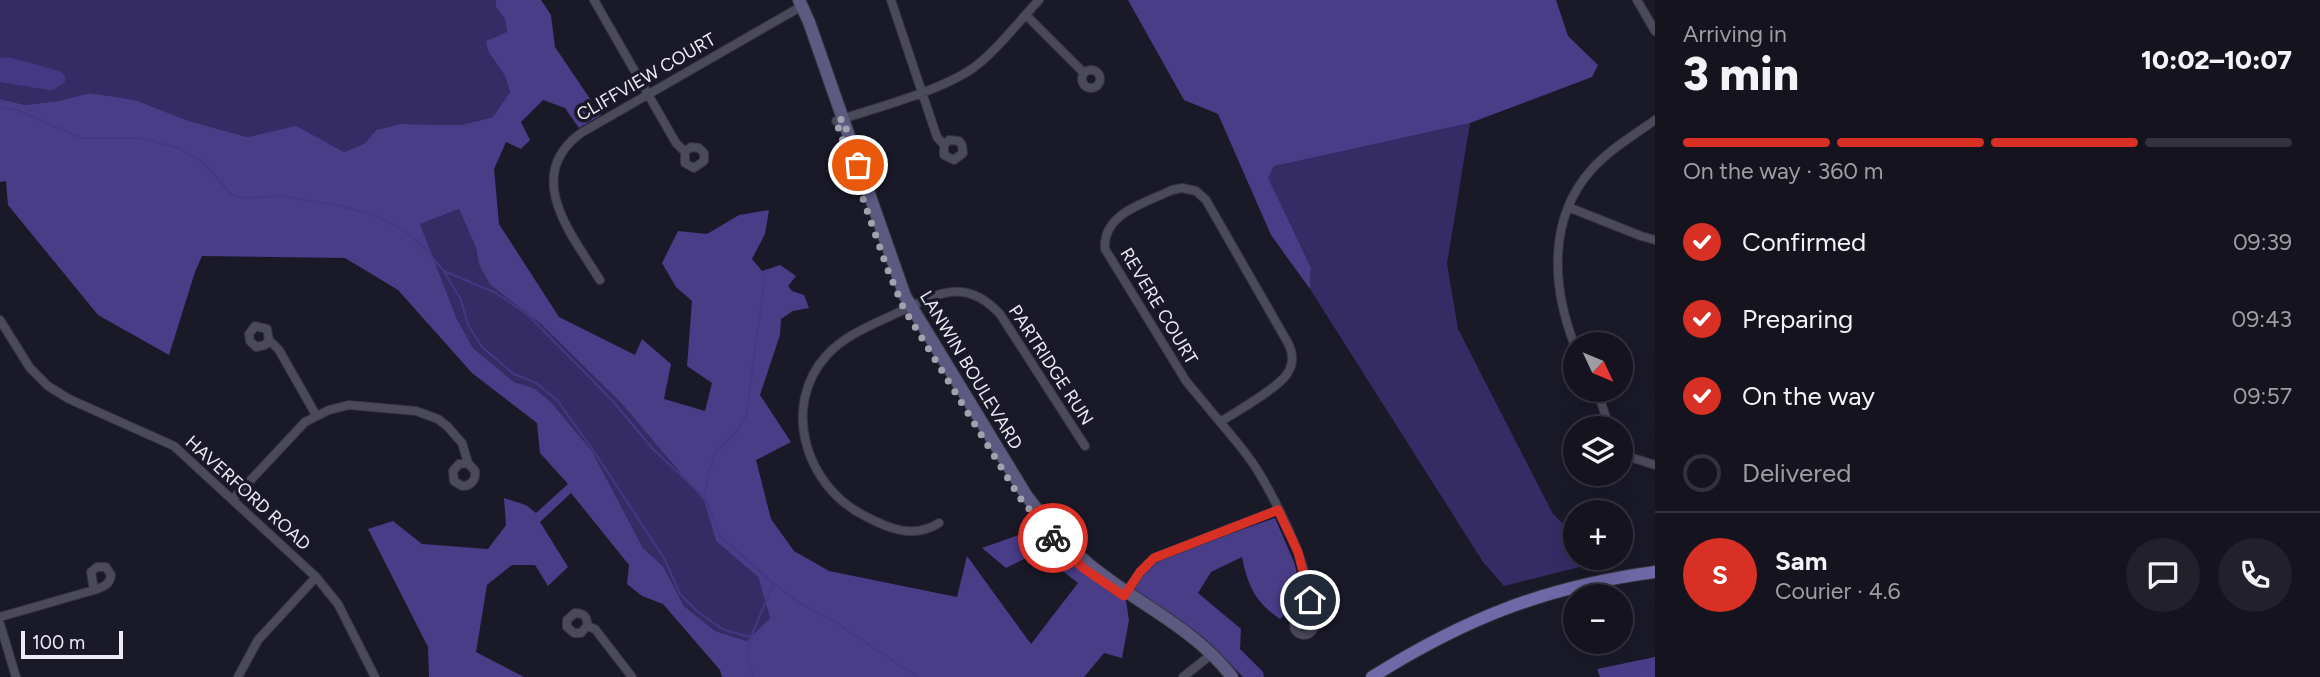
<!DOCTYPE html>
<html lang="en">
<head>
<meta charset="utf-8">
<style>
  body { margin:0; font-family:Figtree,sans-serif; background:#21202b; color:#f1f3f6; height:100vh; display:flex; flex-direction:column; font-size:26px; white-space:nowrap }
  * { box-sizing:border-box; margin:0 }
  p { font-size:23px; color:#9d9ea4 }
  .icon { flex:none; width:38px; height:38px; fill:none; stroke:currentColor; stroke-width:2; stroke-linecap:round; stroke-linejoin:round }
  .map { position:relative; flex:1; overflow:hidden }
  .sheet { display:flex; flex-direction:column; background:#14131e; width:665px }
  .sheet>* { flex:none }
  .needle { width:46px; rotate:134deg }
  .tools { position:absolute; left:1563px; top:332px; display:grid; gap:14px }
  .tools a { display:grid; place-items:center; width:70px; height:70px; border-radius:50%; background:#14131e; box-shadow:0 7px 28px #0002,0 0 0 2px #33323c; font-size:35px }
  .scale { position:absolute; left:21px; bottom:18px; width:102px; box-sizing:border-box; padding-left:7px; border:4px solid #ecebf6; border-top:0; font-size:19px; line-height:24px; white-space:nowrap; color:#ecebf6; -webkit-text-stroke:5px #1a1928; paint-order:stroke }
  .pin { position:absolute; display:grid; place-items:center; width:60px; height:60px; color:#fff; margin:-30px; border:4px solid #fff; border-radius:50%; box-shadow:0 2px 7px #0007 }
  .courier { position:absolute; display:grid; place-items:center; width:70px; height:70px; margin:-35px; border:5px solid #d93025; border-radius:50%; background:#fff; color:#222; box-shadow:0 2px 9px #0007 }
  .headline em { font-style:normal; font-weight:800 }
  .headline div { display:flex; flex-direction:column-reverse }
  .headline { display:flex; align-items:center; justify-content:space-between; height:119px; padding:0 28px }
  h1 { font-size:46px; font-weight:800; line-height:52px }
  .bar { display:grid; grid-template-columns:repeat(4,1fr); gap:10px 7px; align-content:center; height:84px; padding:0 28px }
  .bar i { height:9px; border-radius:5px; background:#33323c }
  .bar .selected { background:#d93025 }
  .bar p { grid-column:span 4 }
  .line { display:flex; align-items:center; gap:18px; padding:0 28px; border-top:2px solid #33323c }
  .line div { flex:1 }
  .round { display:grid; place-items:center; flex:none; width:74px; height:74px; border-radius:37px; background:#21202b }
  ol { padding:0 28px; list-style:none }
  li { display:flex; align-items:center; gap:21px; height:77px }
  li p { margin-inline-start:auto }
  li .icon { padding:7px; border-radius:50%; background:#d93025; color:#fff; stroke-width:4 }
  li:last-child { color:#9d9ea4 }
  li i { width:38px; height:38px; border:4px solid #33323c; border-radius:50% }
  main { display:flex; flex:1; min-height:0 }
  .map>svg:first-child { display:block }
  .green { fill:#352c66 }
  .forest { fill:#493d88; fill-rule:evenodd }
  .water { fill:#443883 }
  .lines { fill:none; stroke-linecap:round; stroke-linejoin:round }
  .stream { stroke:#443883; stroke-width:2 }
  .street-casing { stroke:#34333e; stroke-width:10 }
  .secondary-casing { stroke:#34333e; stroke-width:14 }
  .primary-casing { stroke:#34333e; stroke-width:14 }
  .street { stroke:#4b4a5b; stroke-width:8 }
  .secondary { stroke:#5d5a82; stroke-width:12 }
  .primary { stroke:#7069a8; stroke-width:12 }
  .done { stroke:#a2a2ae; stroke-width:7; stroke-dasharray:0 12.6 }
  .route { stroke:#d93025; stroke-width:9 }
  .labels { text-anchor:middle; dominant-baseline:central; stroke-width:7; stroke-linejoin:round; paint-order:stroke }
  .street-label { font-size:18px; fill:#ecebf6; stroke:#1a1928 }
</style>
</head>
<body>
<main>
<div class="map">
<svg width="1655" height="677" viewBox="0 0 1655 677">
  <rect width="100%" height="100%" fill="#1a1928"/>
  <!-- green -->
  <path class="green" d="M 0,0 L 496,0 L 496,7 L 505,19 L 507,33 L 494,37 L 488,51 L 505,76 L 510,92 L 493,117 L 461,125 L 400,124 L 376,130 L 364,144 L 344,152 L 296,127 L 247,137 L 189,121 L 135,100 L 90,93 L 58,101 L 25,105 L 0,99 Z
    M 1470,123 L 1447,264 L 1458,329 L 1553,514 L 1575,535 L 1575,558 L 1600,558 L 1603,561 L 1504,586 L 1483,562 L 1310,289 L 1311,266 L 1267,178 L 1274,165 Z
    M 459,209 L 476,248 L 479,265 L 490,285 L 541,324 L 622,404 L 704,501 L 716,541 L 758,577 L 770,618 L 747,641 L 715,631 L 684,606 L 663,566 L 643,548 L 592,451 L 551,402 L 534,388 L 514,382 L 473,348 L 457,319 L 420,224 Z"/>
  <!-- forest -->
  <path class="forest" d="M 496,0 L 541,0 L 551,15 L 555,47 L 601,115 L 579,128 L 565,108 L 543,100 L 521,122 L 530,140 L 521,149 L 506,142 L 494,169 L 499,224 L 559,317 L 635,355 L 642,339 L 671,364 L 664,399 L 705,411 L 712,383 L 687,366 L 692,301 L 676,287 L 662,263 L 678,231 L 707,234 L 739,215 L 769,210 L 765,234 L 752,259 L 762,271 L 780,265 L 796,276 L 788,286 L 792,291 L 804,295 L 809,308 L 793,311 L 781,319 L 780,335 L 760,395 L 791,442 L 756,460 L 771,519 L 794,551 L 829,571 L 957,597 L 967,556 L 1031,644 L 1078,583 L 1038,552 L 1006,568 L 982,548 L 1039,528 L 1078,568 L 1126,601 L 1129,620 L 1122,658 L 1104,653 L 1084,677 L 722,677 L 720,670 L 663,604 L 642,596 L 627,584 L 629,565 L 571,493 L 540,522 L 568,567 L 548,586 L 535,565 L 512,565 L 487,585 L 476,652 L 524,677 L 429,677 L 428,647 L 368,529 L 393,521 L 422,544 L 488,549 L 506,525 L 504,498 L 526,505 L 536,513 L 568,484 L 540,453 L 537,423 L 472,373 L 398,290 L 345,258 L 202,256 L 195,272 L 169,355 L 98,315 L 8,205 L 6,181 L 0,182 L 0,99 L 25,105 L 58,101 L 90,93 L 135,100 L 189,121 L 247,137 L 296,126 L 344,152 L 364,144 L 376,130 L 400,124 L 461,125 L 493,117 L 510,92 L 505,76 L 488,51 L 486,41 L 507,32 L 505,19 L 496,7 ZM 459,209 L 476,248 L 479,265 L 490,285 L 541,324 L 622,404 L 704,501 L 716,541 L 758,577 L 770,618 L 747,641 L 715,631 L 684,606 L 663,566 L 643,548 L 592,451 L 551,402 L 534,388 L 514,382 L 473,348 L 457,319 L 420,224 Z
    M 1128,0 L 1556,0 L 1568,36 L 1598,65 L 1592,77 L 1470,123 L 1274,166 L 1268,178 L 1311,267 L 1310,289 L 1271,235 L 1218,114 L 1184,100 Z
    M 1275,518 L 1294,562 L 1304,599 L 1280,619 C 1255,602 1248,586 1242,557 L 1211,572 L 1198,593 L 1241,629 L 1240,649 L 1263,672 L 1264,677 L 1243,677 L 1222,656 L 1132,591 L 1145,572 L 1162,558 Z
    M 1655,657 L 1655,677 L 1600,677 L 1597,669 Z"/>
  <!-- water -->
  <path class="water" d="M 8,57 L 59,71 L 65,75 L 65,82 L 55,89 L 49,90 L 0,82 L 0,58 Z"/>
  <g class="lines">
    <!-- stream -->
    <path class="stream" d="M 0,107 L 16,110 L 82,138 L 140,138 L 179,148 L 203,162 L 231,194 L 242,198 L 282,196 L 341,206 L 380,217 L 407,233 L 422,245 L 443,270 L 461,300 L 468,325 L 482,347 L 514,374 L 536,383 L 557,400 L 595,453 L 664,558 L 680,594 L 698,612 L 724,630 L 751,637
      M 444,271 L 496,293 L 528,315 L 611,399 L 653,449 L 705,498 L 720,536 L 773,583 L 795,600 L 835,622 L 918,677
      M 705,496 L 708,473 L 716,452 L 737,431 L 746,416 L 765,277
      M 753,677 L 747,656 L 751,637 L 773,584"/>
    <!-- street casing -->
    <g class="street-casing">
      <path id="street" d="M 594,0 L 676,143 L 685,152 L 685,163 L 694,168 L 704,161 L 704,153 L 699,148 L 691,147 L 685,152
        M 891,0 L 937,137 L 944,145 L 944,155 L 954,160 L 963,153 L 962,145 L 959,141 L 949,140 L 944,145
        M 1637,0 L 1655,31
        M 1026,15 L 1084,73
        M1082 79a9 9 0 1 1 18 0a9 9 0 1 1-18 0Z
        M 836,121 C 875,108 933,93 967,72 C 991,58 1019,21 1039,0
        M 1182,188 L 1196,191 L 1206,200 L 1288,343 C 1293,353 1294,364 1287,374 C 1278,388 1236,412 1220,422 L 1186,381 L 1105,249 C 1102,213 1146,203 1172,190 Z
        M 1568,207 L 1641,236 L 1655,240
        M 600,280 C 572,235 522,176 581,133 L 802,6
        M 0,320 L 30,368 L 48,386 L 69,399 L 174,446 L 316,577 L 338,604 L 375,677
        M 269,340 L 265,345 L 256,347 L 250,341 L 249,334 L 255,326 L 267,329 L 269,340 L 279,350 L 316,415
        M 1575,346 C 1552,288 1547,219 1592,169 C 1609,150 1634,135 1655,120
        M 1597,390 L 1610,429
        M 1220,422 C 1232,436 1244,450 1254,465 C 1272,492 1321,585 1307,615
        M 1620,447 L 1633,458 L 1655,465
        M 233,499 L 305,422 L 329,410 L 349,405 L 416,411 L 438,419 L 447,426 L 462,443 L 468,463 L 475,471 C 476,480 471,486 462,486 L 454,481 L 453,471 L 459,464 L 468,463
        M 939,523 C 914,539 889,529 865,516 C 806,487 780,406 827,355 C 845,335 872,325 895,314 C 935,295 964,275 1000,314 L 1085,446
        M 1126,593 L 1140,572 L 1154,558 L 1278,510
        M1294 625a10 10 0 1 1 20 0a10 10 0 1 1-20 0Z
        M 0,617 L 94,590 C 103,587 110,585 111,575 L 106,567 L 97,567 L 91,572 L 94,590
        M 0,624 L 16,677
        M 587,626 L 581,633 L 574,633 L 567,627 L 567,620 L 575,613 C 584,613 588,617 587,626 L 595,629 L 632,677
        M 238,677 L 258,640 L 316,577
        M 1183,677 L 1212,654"/>
    </g>
    <!-- secondary casing -->
    <g class="secondary-casing">
      <path id="secondary" d="M 799,0 L 809,22 L 905,296 L 1026,495 C 1044,519 1062,541 1084,560 C 1132,602 1192,625 1232,677"/>
    </g>
    <!-- primary casing -->
    <g class="primary-casing">
      <path id="primary" d="M 1372,677 C 1466,618 1545,587 1655,572"/>
    </g>
    <!-- street -->
    <use href="#street" class="street"/>
    <!-- secondary -->
    <use href="#secondary" class="secondary"/>
    <!-- primary -->
    <use href="#primary" class="primary"/>
  </g>
  <g class="lines">
    <!-- done -->
    <path class="done" d="M 858,165 L 843,119 L 836,121 L 887,268 L 904,309 L 1020,498 L 1053,538"/>
    <!-- route -->
    <path class="route" d="M 1053,538 L 1083,568 L 1124,596 L 1140,572 L 1154,558 L 1278,510 L 1298,552 L 1310,600"/>
  </g>
  <g class="labels">
    <!-- street labels -->
    <g class="street-label">
      <text transform="translate(646 77) rotate(-30)">CLIFFVIEW COURT</text>
      <text transform="translate(1159 306) rotate(59)">REVERE COURT</text>
      <text transform="translate(1051 365) rotate(57)">PARTRIDGE RUN</text>
      <text transform="translate(971 370) rotate(59)">LANWIN BOULEVARD</text>
      <text transform="translate(248 493) rotate(42)">HAVERFORD ROAD</text>
    </g>
  </g>
</svg>
<div class="tools">
<a><svg class="needle" viewBox="-14 -14 28 28"><path d="M0-13l5 13h-10z" fill="#e53935"/><path d="M0 13l5-13h-10z" fill="#9d9ea4"/></svg></a>
<a><svg class="icon" aria-label="layers" viewBox="0 0 24 24"><path d="M12 4l9 5-9 5-9-5zM3 14l9 5 9-5"/></svg></a>
<a>+</a>
<a>−</a>
</div>
<div class="scale">100 m</div>
<div class="pin" style="left:858px;top:165px;background:#ea580c"><svg class="icon" aria-label="bag" viewBox="0 0 24 24"><path d="M5 8h14l-1 12H6zM9 8a3 3 0 0 1 6 0"/></svg></div>
<div class="pin" style="left:1310px;top:600px;background:#1f2937"><svg class="icon" aria-label="home" viewBox="0 0 24 24"><path d="M3 11l9-7 9 7M6 9v11h12V9"/></svg></div>
<div class="courier" style="left:1053px;top:538px"><svg class="icon" aria-label="bike" viewBox="0 0 24 24"><circle cx="6" cy="16" r="4"/><circle cx="18" cy="16" r="4"/><path d="M6 16l4-8h5l3 8M10 8l3 8H6M13 5h3"/></svg></div>
</div>
<section class="sheet">
<div class="headline"><div><h1>3 min</h1><p>Arriving in</p></div><em>10:02–10:07</em></div>
<div class="bar"><i class="selected"></i><i class="selected"></i><i class="selected"></i><i></i><p>On the way · 360 m</p></div>
<ol>
<li><svg class="icon" aria-label="check" viewBox="0 0 24 24"><path d="M5 12l5 5 9-10"/></svg>Confirmed<p>09:39</p></li>
<li><svg class="icon" aria-label="check" viewBox="0 0 24 24"><path d="M5 12l5 5 9-10"/></svg>Preparing<p>09:43</p></li>
<li><svg class="icon" aria-label="check" viewBox="0 0 24 24"><path d="M5 12l5 5 9-10"/></svg>On the way<p>09:57</p></li>
<li><i></i>Delivered</li>
</ol>
<div class="line" style="height:126px"><b class="round" style="background:#d93025;color:#fff">S</b><div><b>Sam</b><p>Courier · 4.6</p></div><a class="round"><svg class="icon" aria-label="chat" viewBox="0 0 24 24"><path d="M4 5h16v11H9l-5 4z"/></svg></a><a class="round"><svg class="icon" aria-label="phone" viewBox="0 0 24 24"><path d="M5 4h4l2 5-3 2q2 4 5 5l2-3 5 2v4C11 20 4 13 5 4z"/></svg></a></div>
</section>
</main>
</body>
</html>
